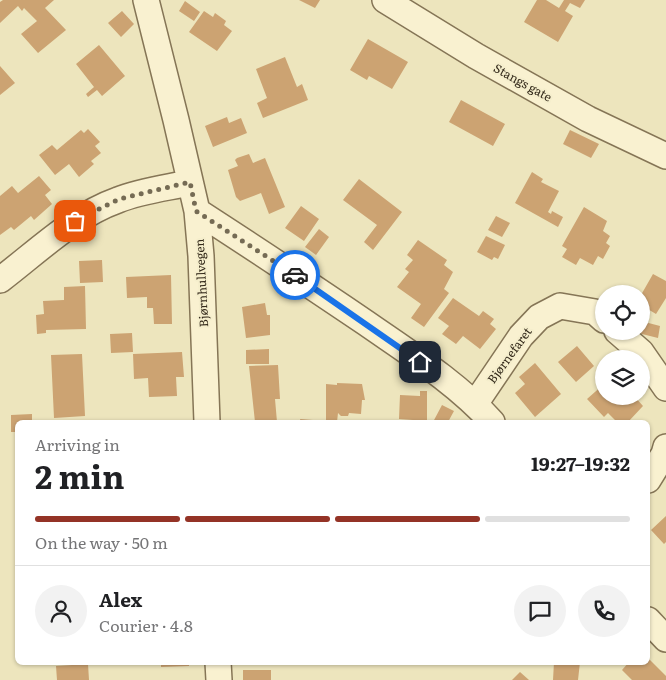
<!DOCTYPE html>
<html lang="en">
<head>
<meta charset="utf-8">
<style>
  body { margin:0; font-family:Literata,serif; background:#f2f2f2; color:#202124; height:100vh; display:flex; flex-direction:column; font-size:19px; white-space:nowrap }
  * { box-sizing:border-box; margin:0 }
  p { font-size:16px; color:#757577 }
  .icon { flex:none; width:28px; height:28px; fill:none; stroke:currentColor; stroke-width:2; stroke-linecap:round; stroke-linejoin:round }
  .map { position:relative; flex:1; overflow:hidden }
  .side { position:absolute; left:15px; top:420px; width:635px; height:245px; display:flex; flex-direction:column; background:#fff; border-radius:8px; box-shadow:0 1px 4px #0004 }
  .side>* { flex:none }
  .fabs { position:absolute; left:595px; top:285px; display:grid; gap:10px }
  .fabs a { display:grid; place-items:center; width:55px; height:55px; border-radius:50%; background:#fff; box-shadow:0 1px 4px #0004; font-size:25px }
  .pin { position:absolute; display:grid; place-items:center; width:42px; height:42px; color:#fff; margin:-21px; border-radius:10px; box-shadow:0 2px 8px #0006 }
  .courier { position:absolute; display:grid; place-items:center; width:50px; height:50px; margin:-25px; border:4px solid #1a73e8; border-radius:50%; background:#fff; color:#222; box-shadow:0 1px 6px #0007 }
  .summary em { font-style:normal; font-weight:700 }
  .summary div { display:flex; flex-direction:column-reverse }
  .summary { display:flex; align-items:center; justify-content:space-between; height:85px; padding:0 20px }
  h1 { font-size:32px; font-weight:700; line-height:38px }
  .bar { display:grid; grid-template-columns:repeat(4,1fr); gap:8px 5px; align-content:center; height:60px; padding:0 20px }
  .bar i { height:6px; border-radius:4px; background:#e0e0e0 }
  .bar .on { background:#943326 }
  .bar p { grid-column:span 4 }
  .line { display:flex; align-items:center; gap:12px; padding:0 20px; border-top:1px solid #e0e0e0 }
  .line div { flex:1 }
  .round { display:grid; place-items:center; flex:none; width:52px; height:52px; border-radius:26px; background:#f2f2f2 }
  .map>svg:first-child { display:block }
  .building { fill:#cca372 }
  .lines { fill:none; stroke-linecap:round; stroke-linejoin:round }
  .street-casing { stroke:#857556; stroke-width:28 }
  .street { stroke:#f9f1d0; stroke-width:25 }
  .done { stroke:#756b54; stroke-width:5; stroke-dasharray:0 9 }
  .route { stroke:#1a73e8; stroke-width:6 }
  .labels { text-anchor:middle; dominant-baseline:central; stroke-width:4; stroke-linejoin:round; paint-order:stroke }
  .street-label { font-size:12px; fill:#342a1b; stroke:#f5eecc }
</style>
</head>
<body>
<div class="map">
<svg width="666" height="680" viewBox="0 0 666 680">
  <rect width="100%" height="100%" fill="#ede5bd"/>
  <!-- building -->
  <path class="building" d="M 3,0 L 54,0 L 45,8 L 66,30 L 38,53 L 21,34 L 37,21 L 24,8 L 22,11 L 18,6 L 0,23 L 0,2 Z
    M 299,0 L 320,0 L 315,8 Z
    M 537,0 L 546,0 L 559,8 L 564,0 L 585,0 L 580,8 L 570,3 L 565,11 L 573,16 L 558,42 L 524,22 Z
    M 185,1 L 200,12 L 194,21 L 179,11 Z
    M 122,11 L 134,24 L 121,37 L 108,23 Z
    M 204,11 L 213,17 L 215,13 L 226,21 L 224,25 L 232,31 L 217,51 L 189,32 Z
    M 368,39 L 408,62 L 392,89 L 369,76 L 367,80 L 350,70 Z
    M 99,45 L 125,76 L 102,96 L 97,90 L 88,97 L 86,94 L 94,87 L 76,64 Z
    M 285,57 L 297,87 L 302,84 L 308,100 L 263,118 L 257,103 L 267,98 L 256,69 Z
    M 0,66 L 15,83 L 0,95 Z
    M 461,100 L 505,124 L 493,146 L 449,122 Z
    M 227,117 L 229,123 L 241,118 L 247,133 L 213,147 L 205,126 Z
    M 88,129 L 100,142 L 95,146 L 101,153 L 91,161 L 94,164 L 79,177 L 69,164 L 55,175 L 39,155 L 52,145 L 57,150 L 81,130 L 84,133 Z
    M 570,130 L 599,144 L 591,158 L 563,144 Z
    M 249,154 L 253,163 L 265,158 L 285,207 L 269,214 L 261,193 L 240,201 L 236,197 L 228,170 L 238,166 L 235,160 L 237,158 Z
    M 532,172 L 543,179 L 541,182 L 559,191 L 548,212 L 551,214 L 552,211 L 563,217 L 558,227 L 515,203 Z
    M 39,176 L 51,190 L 45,195 L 52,204 L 34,220 L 31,216 L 14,230 L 11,227 L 0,235 L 0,196 L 12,186 L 18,193 Z
    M 359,179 L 402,212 L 373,250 L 364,242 L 377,225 L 343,200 Z
    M 301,206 L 319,219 L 304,241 L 285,228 Z
    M 584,207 L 607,221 L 603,231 L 610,236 L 606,243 L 610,246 L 603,259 L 598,256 L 593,265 L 580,258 L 576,265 L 562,257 L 567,249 L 562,246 Z
    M 496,216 L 510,223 L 502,237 L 488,230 Z
    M 319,229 L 329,237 L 316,255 L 305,247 Z
    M 486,236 L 505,245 L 498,259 L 494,257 L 492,260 L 477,252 Z
    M 418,240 L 447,260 L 444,265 L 453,272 L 444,289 L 449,293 L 424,327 L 411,318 L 421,304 L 397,287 L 409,272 L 405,269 L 413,260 L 407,255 Z
    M 102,260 L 103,282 L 80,283 L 79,261 Z
    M 653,274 L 666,281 L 666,298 L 656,314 L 641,305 L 641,295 Z
    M 171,275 L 172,324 L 154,324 L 153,308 L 147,308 L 147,297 L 127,298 L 126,277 Z
    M 85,286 L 86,329 L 46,330 L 46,333 L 37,334 L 36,315 L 44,314 L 43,301 L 64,300 L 64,287 Z
    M 453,298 L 479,316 L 483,311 L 494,319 L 490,324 L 496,329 L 480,349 L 463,336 L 456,344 L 442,334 L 449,326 L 438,318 Z
    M 265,303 L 267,315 L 270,315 L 270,335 L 246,338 L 242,307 Z
    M 641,321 L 660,326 L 658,338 L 638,333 L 641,331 Z
    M 132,333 L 133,352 L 111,353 L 110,334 Z
    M 577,346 L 594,366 L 576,382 L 558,362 Z
    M 269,349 L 269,364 L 246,364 L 246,350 Z
    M 182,352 L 184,377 L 176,377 L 177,396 L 149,397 L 148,378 L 134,379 L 133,354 Z
    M 82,354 L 85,416 L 54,418 L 51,355 Z
    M 535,363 L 561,394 L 535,417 L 515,393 L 525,384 L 519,377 Z
    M 278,365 L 280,399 L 275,399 L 277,422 L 255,422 L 249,366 Z
    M 337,383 L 362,384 L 365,400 L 362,400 L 361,414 L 349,413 L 348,416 L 341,416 L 338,413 L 337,422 L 301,422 L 300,419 L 326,421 L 326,384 L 337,385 Z
    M 604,384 L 604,396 L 634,396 L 643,406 L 628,422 L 617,422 L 608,413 L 604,417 L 587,399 Z
    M 420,391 L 427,391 L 427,421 L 399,419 L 400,395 L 420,396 Z
    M 442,405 L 454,411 L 448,422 L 433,422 Z
    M 32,414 L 32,422 L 18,422 L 18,432 L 11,432 L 11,415 Z
    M 666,516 L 666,542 L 664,544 L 651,530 Z
    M 648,658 L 666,676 L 666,680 L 632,680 L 622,670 L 629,662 L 648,662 Z
    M 161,662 L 189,662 L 189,666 L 161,667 Z
    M 554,662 L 580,662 L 578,680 L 553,680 Z
    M 88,664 L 89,680 L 57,680 L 56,666 Z
    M 243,670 L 271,670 L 271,680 L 243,680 Z
    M 520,672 L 529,680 L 512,680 Z"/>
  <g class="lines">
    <!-- street casing -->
    <g class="street-casing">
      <path id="street" d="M 146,0 L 176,120 L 197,211 L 201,256 L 207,422
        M 385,0 L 476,56 L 588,119 L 666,156
        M 197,211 C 254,248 310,285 366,323 C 409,353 457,383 492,422
        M 0,280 C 37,252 73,216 118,200 C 140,191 166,188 189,183
        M 617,331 L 641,352 L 666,388
        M 475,404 L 521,336 L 539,317 L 560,306 L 595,312 L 604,320
        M 648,480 L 664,454 L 666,447
        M 648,620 L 666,639
        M 218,662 L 219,680"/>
    </g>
    <!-- street -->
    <use href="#street" class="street"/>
  </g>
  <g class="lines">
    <!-- done -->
    <path class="done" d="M 75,221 L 119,199 L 190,182 L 196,211 L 295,275"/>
    <!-- route -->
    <path class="route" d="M 295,275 L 420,362"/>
  </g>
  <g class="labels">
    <!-- street labels -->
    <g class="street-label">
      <text transform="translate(523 82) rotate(29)">Stangs gate</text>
      <text transform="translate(201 283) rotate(-93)">Bjørnhullvegen</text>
      <text transform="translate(509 355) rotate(-54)">Bjørnefaret</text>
    </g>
  </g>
</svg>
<div class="fabs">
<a><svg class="icon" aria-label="locate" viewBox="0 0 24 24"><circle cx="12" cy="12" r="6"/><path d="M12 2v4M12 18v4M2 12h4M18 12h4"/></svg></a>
<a><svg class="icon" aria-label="layers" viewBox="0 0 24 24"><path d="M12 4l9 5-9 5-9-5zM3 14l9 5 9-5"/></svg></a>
</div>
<div class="pin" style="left:75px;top:221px;background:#ea580c"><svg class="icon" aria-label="bag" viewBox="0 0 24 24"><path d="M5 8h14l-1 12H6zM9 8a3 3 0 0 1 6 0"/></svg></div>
<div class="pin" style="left:420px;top:362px;background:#1f2937"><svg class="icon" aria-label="home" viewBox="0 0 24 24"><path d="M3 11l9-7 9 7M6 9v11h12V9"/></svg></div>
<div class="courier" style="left:295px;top:275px"><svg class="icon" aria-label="car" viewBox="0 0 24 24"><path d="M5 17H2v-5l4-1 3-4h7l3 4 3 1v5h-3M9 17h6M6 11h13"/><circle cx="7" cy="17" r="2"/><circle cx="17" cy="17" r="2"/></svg></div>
<section class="side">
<div class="summary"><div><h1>2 min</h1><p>Arriving in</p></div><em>19:27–19:32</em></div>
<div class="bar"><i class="on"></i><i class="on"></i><i class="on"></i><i></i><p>On the way · 50 m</p></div>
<div class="line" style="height:90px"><a class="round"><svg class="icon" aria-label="person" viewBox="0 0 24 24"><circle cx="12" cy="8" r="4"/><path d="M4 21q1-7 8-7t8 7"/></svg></a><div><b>Alex</b><p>Courier · 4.8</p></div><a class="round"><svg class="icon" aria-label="chat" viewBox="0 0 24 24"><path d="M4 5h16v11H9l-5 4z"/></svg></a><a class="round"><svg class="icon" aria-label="phone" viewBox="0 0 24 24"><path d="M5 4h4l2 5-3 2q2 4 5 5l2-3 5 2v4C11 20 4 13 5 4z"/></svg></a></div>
</section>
</div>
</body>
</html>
